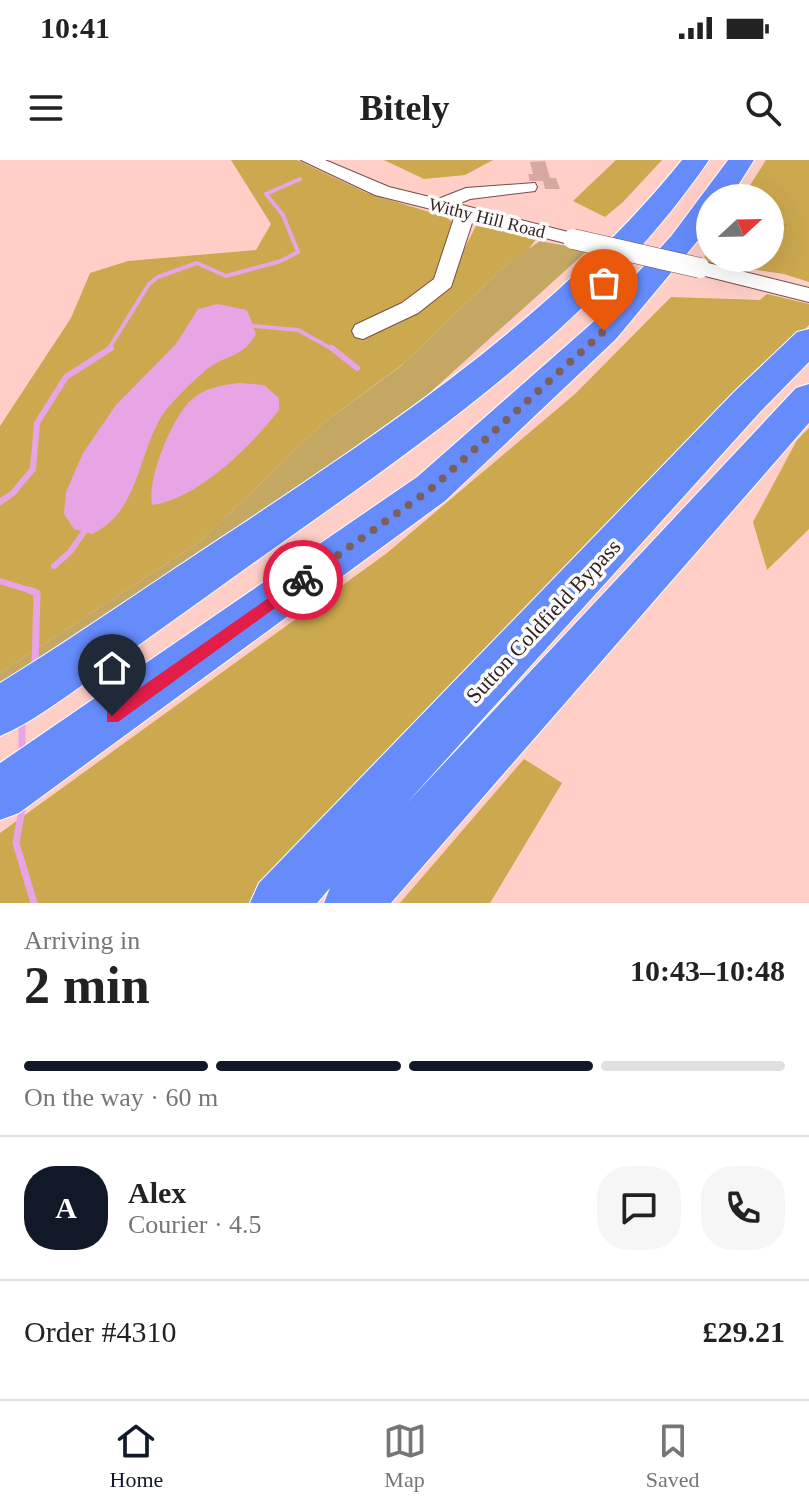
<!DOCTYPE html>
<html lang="en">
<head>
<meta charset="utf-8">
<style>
  body { margin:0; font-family:"Times New Roman",serif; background:#f6f6f6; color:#222; height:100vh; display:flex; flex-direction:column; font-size:30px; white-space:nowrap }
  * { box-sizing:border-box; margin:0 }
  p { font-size:26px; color:#767676 }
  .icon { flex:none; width:44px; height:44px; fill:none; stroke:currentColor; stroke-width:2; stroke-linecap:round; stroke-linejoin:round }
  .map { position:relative; height:743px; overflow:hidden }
  .details { display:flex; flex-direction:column; background:#fff; flex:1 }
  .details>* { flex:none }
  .needle { width:52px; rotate:68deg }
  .fabs { position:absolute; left:696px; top:24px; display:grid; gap:16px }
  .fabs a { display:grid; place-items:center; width:88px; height:88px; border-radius:50%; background:#fff; box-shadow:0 8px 32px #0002; font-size:40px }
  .pin { position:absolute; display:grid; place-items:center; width:68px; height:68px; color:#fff; margin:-82px -34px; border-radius:50% 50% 50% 0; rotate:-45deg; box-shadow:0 0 8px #0007 }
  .pin .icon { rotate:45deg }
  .courier { position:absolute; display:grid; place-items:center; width:80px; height:80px; margin:-40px; border:6px solid #e11d48; border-radius:50%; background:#fff; color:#222; box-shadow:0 2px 10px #0007 }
  .head em { font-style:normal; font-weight:700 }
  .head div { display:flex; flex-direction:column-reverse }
  .head { display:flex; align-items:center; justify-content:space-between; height:136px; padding:0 24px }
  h1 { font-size:52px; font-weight:700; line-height:60px }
  .bar { display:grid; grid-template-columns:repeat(4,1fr); gap:12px 8px; align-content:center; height:96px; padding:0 24px }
  .bar i { height:10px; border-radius:6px; background:#e0e0e0 }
  .bar .selected { background:#111827 }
  .bar p { grid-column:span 4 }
  .line { display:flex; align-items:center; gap:20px; padding:0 24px; border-top:2px solid #e0e0e0 }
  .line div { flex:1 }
  .round { display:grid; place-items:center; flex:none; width:84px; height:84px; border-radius:32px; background:#f6f6f6 }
  .status { display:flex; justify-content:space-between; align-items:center; height:56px; padding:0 40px; background:#fff; direction:ltr }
  .status svg { height:22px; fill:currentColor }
  header { display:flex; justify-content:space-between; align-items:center; height:104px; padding:0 24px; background:#fff; font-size:36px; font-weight:700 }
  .tabs { display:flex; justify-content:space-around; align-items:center; height:112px; border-top:2px solid #e0e0e0; background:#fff; font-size:22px; color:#767676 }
  .tabs a { display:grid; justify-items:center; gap:4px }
  .tabs .selected { color:#111827 }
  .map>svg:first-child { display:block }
  .green { fill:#c4a762 }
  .forest { fill:#cca84f }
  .water { fill:#e8a5e6 }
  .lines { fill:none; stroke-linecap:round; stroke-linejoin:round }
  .stream-far2 { stroke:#e8a5e6; stroke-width:4 }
  .stream-far1 { stroke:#e8a5e6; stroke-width:6 }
  .stream { stroke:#e8a5e6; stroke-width:7 }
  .building { fill:#d6a8a1 }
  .minor-casing { stroke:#764e49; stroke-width:2 }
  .highway-casing { stroke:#fff; stroke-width:2 }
  .path { stroke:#9c7b76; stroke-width:3; stroke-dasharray:4 4; stroke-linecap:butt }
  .minor { fill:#fff; fill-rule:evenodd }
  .highway { fill:#668cfc; fill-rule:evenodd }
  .minor-bridge-casing { stroke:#764e49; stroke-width:21; stroke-linecap:butt }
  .minor-bridge { stroke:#fff; stroke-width:20 }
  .route { fill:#e11d48 }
  .done { stroke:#7b5f5b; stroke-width:8; stroke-dasharray:0 14.4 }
  .labels { text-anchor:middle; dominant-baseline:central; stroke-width:7; stroke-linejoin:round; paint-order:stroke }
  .far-street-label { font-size:18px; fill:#352321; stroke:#fcfcfc }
  .street-label { font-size:22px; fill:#352321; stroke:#fcfcfc }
</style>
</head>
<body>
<div class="status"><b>10:41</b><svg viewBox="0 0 49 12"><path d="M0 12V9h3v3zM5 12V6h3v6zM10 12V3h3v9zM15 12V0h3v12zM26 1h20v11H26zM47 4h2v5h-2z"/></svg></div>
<header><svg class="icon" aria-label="menu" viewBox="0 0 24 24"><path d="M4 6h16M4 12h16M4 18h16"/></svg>Bitely<svg class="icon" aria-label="search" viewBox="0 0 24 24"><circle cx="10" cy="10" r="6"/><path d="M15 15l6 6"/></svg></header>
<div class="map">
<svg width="809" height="743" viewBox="0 0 809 743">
  <rect width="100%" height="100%" fill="#fecec7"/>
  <!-- green -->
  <path class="green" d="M 540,81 L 588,90 L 425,237 L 229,377 L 0,525 L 0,513 L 201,381 L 322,264 L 401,206 L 508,103 Z"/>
  <!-- forest -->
  <path class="forest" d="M 231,0 L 297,0 L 367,33 L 446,57 L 456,65 L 459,99 L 476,66 L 538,77 L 527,91 L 508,103 L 403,204 L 322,264 L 201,381 L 0,513 L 0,266 L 71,158 L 90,113 L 128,101 L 256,90 L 271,64 Z
    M 384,0 L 493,0 L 465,15 L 424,19 Z
    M 616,0 L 662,0 L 623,42 L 605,57 L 573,41 Z
    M 766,0 L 809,0 L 809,122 L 784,114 L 709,103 L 704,97 L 710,88 L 710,98 L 770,98 L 770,38 L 742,38 Z
    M 767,134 L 809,144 L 809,165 L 256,743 L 0,743 L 0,673 L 387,393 L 575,234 L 671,137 L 760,140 Z
    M 809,268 L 809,369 L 767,410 L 753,362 L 797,280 Z
    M 524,599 L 562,623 L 490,743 L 400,743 Z"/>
  <!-- water -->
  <path class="water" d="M 218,144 L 247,150 L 256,174 C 243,198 227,194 207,209 C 195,219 167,246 160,259 C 137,300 138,352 92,374 L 74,369 L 64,354 L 66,332 L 83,293 L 116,245 L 176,184 L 198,149 Z
    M 240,223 L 264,225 L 279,238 L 279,250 C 252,285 198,339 152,345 C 147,320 170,262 189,242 C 203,228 221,225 240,223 Z"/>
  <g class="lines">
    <!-- stream-far2 -->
    <path class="stream-far2" d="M 253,166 L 298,170 L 334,190
      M 108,190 L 149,124 L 158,117 L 197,103 L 226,116 L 281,101 L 298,92 L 283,55 L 266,34 L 300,19"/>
    <!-- stream-far1 -->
    <path class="stream-far1" d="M 332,188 L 357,208
      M 0,342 L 13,333 L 33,309 L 37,263 L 66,217 L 111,188
      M 54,406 L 70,392 L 84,372
      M 0,421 L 35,432"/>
    <!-- stream -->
    <path class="stream" d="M 29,430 L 37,433 L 35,507
      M 22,560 L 22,593
      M 23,644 L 16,683 L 34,743"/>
  </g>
  <!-- building -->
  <path class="building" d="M 545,1 L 550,18 L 556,18 L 560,29 L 545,29 L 543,21 L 530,21 L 528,14 L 533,14 L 530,2 Z"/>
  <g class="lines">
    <!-- minor casing -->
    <g class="minor-casing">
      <path id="minor" d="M 301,0 L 325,0 L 389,27 L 438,39 L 466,28 L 535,23 L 537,27 L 535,31 L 470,39 L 458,44 L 580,75 L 583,79 L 573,85 L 473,60 L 451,127 L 418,153 L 363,179 L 355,177 L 352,171 L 355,165 L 402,143 L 434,119 L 455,55 L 375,35 Z
        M 700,101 L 809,128 L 809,142 L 693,113 L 690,108 L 693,103 Z"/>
    </g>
    <!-- highway casing -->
    <g class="highway-casing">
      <path id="highway" d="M 682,0 L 709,0 C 583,184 388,305 210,434 C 169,463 128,493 87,522 C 59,541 31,563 0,576 L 0,523 C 81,473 159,418 239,366 C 400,259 559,152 682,0 Z
        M 728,0 L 754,0 L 730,38 L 710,38 L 710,66 L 616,179 L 445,341 L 19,653 L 0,660 L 0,603 L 417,317 L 592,163 L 672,75 Z
        M 809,169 L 809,202 L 761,251 L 405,645 L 796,228 L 809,224 L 809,263 L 391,743 L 324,743 L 330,728 L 317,743 L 250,743 L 259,723 L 735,231 L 797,172 Z"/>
    </g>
    <!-- path -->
    <path class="path" d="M 770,60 L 786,65"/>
    <!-- minor -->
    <use href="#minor" class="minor"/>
    <!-- highway -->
    <use href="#highway" class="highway"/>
    <!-- minor-bridge casing -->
    <g class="minor-bridge-casing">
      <path id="minor-bridge" d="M 573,79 L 700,108"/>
    </g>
    <!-- minor-bridge -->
    <use href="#minor-bridge" class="minor-bridge"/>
  </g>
  <!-- route -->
  <path class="route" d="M 303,414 L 310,420 L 308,424 L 118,562 L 107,562 L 107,551 Z"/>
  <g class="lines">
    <!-- done -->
    <path class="done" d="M 303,420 L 431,329 L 604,171"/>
  </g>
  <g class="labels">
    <!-- far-street labels -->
    <g class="far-street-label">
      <text transform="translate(487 58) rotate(14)">Withy Hill Road</text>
    </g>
    <!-- street labels -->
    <g class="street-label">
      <text transform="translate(543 461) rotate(-47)">Sutton Coldfield Bypass</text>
    </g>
  </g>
</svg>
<div class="fabs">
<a><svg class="needle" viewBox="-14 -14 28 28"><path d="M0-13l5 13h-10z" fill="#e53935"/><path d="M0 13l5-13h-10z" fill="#767676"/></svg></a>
</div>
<div class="pin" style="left:604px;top:171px;background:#ea580c"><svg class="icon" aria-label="bag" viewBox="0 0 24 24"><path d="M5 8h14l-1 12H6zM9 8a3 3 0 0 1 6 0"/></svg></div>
<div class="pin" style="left:112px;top:556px;background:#1f2937"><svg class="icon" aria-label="home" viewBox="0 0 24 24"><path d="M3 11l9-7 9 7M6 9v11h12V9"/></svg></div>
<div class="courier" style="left:303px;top:420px"><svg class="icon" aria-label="bike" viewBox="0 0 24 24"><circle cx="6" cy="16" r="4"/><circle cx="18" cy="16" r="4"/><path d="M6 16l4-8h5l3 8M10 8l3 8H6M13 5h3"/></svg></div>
</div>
<section class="details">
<div class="head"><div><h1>2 min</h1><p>Arriving in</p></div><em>10:43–10:48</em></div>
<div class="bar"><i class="selected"></i><i class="selected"></i><i class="selected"></i><i></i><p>On the way · 60 m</p></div>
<div class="line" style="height:144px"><b class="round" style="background:#111827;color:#fff">A</b><div><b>Alex</b><p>Courier · 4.5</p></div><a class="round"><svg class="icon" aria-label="chat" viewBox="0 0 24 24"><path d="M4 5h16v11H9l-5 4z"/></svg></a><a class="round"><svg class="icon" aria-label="phone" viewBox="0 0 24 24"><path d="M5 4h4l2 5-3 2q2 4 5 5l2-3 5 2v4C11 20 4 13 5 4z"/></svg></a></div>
<div class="line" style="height:104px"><div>Order #4310</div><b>£29.21</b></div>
</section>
<nav class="tabs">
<a class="selected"><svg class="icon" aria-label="home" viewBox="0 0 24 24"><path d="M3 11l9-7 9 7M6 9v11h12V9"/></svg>Home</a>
<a><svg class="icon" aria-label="map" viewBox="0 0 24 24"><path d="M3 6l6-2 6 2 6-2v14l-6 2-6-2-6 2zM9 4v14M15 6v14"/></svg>Map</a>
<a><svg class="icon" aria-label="saved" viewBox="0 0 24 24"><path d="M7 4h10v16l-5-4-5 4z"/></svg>Saved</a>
</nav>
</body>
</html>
